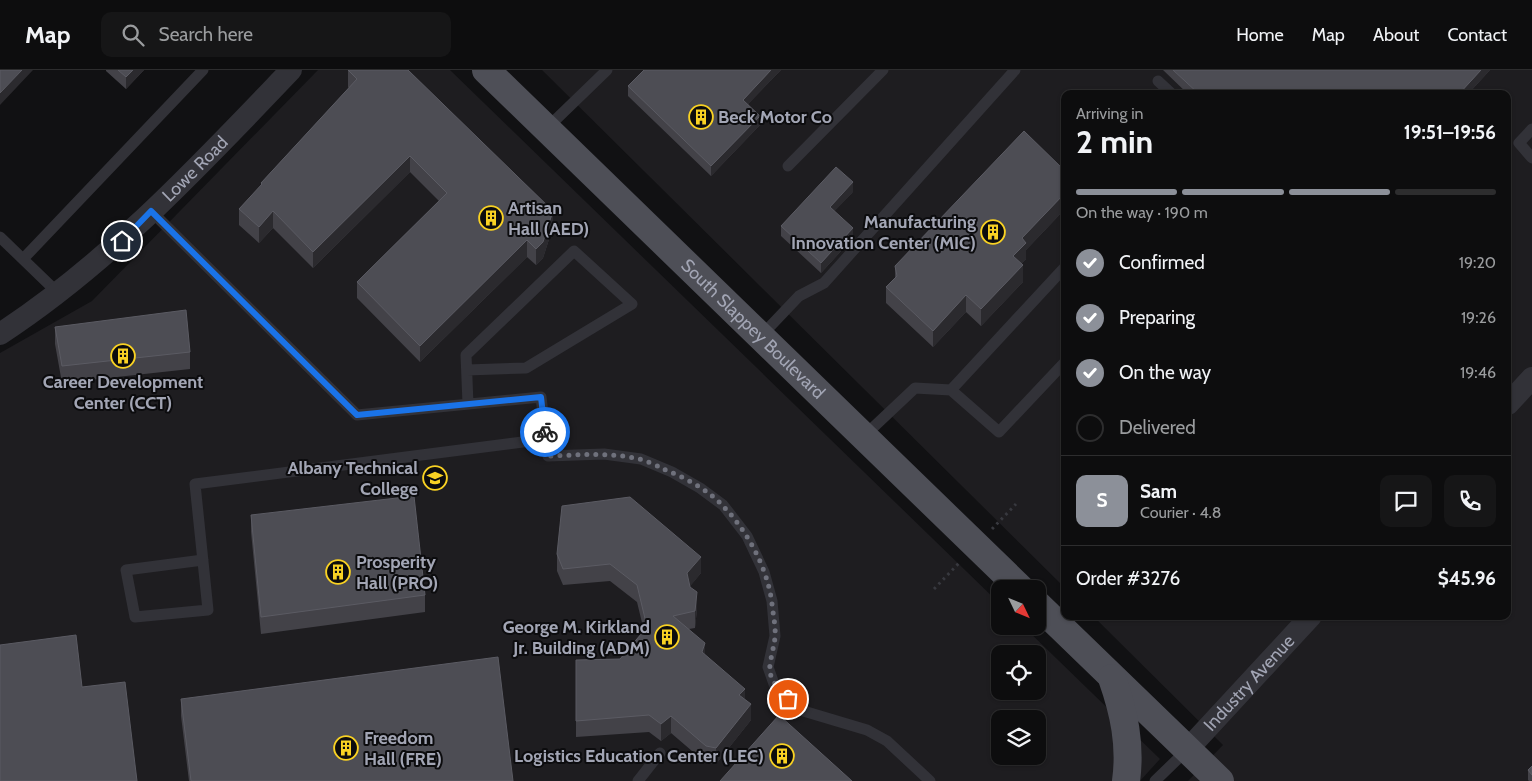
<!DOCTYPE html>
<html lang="en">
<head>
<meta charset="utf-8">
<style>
  body { margin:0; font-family:Cabin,sans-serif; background:#161617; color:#f1f3f6; height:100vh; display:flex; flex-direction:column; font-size:19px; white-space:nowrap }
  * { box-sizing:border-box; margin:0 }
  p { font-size:16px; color:#9a9c9e }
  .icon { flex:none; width:28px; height:28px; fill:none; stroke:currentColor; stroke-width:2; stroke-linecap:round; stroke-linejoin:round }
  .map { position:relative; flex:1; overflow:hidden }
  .details { position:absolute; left:1061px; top:20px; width:450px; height:530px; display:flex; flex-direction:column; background:#0d0d0e; border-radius:10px; box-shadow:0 1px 4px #0004,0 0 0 1px #2d2d2e }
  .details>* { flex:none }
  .needle { width:32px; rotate:133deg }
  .tools { position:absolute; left:991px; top:510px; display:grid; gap:10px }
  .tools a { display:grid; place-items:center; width:55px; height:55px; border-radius:10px; background:#0d0d0e; box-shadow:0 1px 4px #0004,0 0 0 1px #2d2d2e; font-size:25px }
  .pin { position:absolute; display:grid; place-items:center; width:42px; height:42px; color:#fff; margin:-21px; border:2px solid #fff; border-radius:50%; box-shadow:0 1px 5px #0007 }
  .courier { position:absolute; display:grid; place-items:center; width:50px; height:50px; margin:-25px; border:4px solid #1a73e8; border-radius:50%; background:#fff; color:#222; box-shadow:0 1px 6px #0007 }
  .headline em { font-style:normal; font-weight:700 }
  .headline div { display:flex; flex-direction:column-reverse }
  .headline { display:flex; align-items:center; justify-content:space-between; height:85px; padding:0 15px }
  h1 { font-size:32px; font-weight:700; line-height:38px }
  .bar { display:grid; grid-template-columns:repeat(4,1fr); gap:8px 5px; align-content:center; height:60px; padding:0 15px }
  .bar i { height:6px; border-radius:4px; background:#2d2d2e }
  .bar .current { background:#8c9099 }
  .bar p { grid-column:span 4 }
  .line { display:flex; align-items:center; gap:12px; padding:0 15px; border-top:1px solid #2d2d2e }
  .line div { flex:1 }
  .round { display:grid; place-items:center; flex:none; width:52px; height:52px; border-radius:10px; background:#161617 }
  ol { padding:0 15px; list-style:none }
  li { display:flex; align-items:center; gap:15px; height:55px }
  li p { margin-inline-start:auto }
  li .icon { padding:5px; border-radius:50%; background:#8c9099; color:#fff; stroke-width:4 }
  li:last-child { color:#9a9c9e }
  li i { width:28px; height:28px; border:2px solid #2d2d2e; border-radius:50% }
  header { display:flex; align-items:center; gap:30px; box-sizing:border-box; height:70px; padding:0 25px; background:#0d0d0e; border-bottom:1px solid #2d2d2e }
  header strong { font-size:24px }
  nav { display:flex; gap:28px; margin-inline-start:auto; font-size:18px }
  .search { width:350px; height:45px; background:#161617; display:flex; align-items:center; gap:12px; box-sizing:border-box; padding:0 18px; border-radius:10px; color:#9a9c9e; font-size:19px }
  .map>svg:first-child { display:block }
  .built { fill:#1e1d20; fill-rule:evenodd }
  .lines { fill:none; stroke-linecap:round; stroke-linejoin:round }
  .path { stroke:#38393f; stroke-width:3; stroke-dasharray:2.5 4; stroke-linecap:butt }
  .service { stroke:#323238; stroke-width:11 }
  .minor { stroke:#323238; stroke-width:22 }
  .primary { stroke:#4e4f57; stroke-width:28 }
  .wall { fill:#434248 }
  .shaded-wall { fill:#2b2a2e }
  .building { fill:#4d4d54; stroke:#5b5b63 }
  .done { stroke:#6f717c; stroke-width:5; stroke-dasharray:0 9 }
  .route { stroke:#1a73e8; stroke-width:6 }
  .labels { text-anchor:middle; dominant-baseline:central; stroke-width:4; stroke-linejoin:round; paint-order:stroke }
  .poi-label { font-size:18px; font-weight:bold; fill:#a2a5b4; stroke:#0c0c0e; text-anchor:start }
  .street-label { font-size:18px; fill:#a2a5b4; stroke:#0c0c0e }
</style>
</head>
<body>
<header>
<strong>Map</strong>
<div class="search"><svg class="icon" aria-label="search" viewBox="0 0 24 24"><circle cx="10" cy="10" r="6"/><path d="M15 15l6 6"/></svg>Search here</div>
<nav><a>Home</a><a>Map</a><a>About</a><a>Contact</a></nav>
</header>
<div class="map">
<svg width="1532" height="711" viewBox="0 0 1532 711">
  <rect width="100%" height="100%" fill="#111113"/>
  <!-- built -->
  <path class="built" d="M 318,0 L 450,0 L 1000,534 L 1000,556 L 1023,556 L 1160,689 L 1140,711 L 0,711 L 0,283 L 92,231 ZM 1000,584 L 1038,584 L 1038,621 L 1000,621 ZM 1000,649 L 1038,649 L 1038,686 L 1000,686 Z
    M 542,0 L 1532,0 L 1532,711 L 1188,711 L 1223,675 L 1093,546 L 1508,546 L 1508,24 L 1065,24 L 1065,518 Z"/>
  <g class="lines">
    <!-- path -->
    <path class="path" d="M 992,459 L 1016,434
      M 934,519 L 960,492"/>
    <!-- service -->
    <path class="service" d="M 1158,11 L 1172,24
      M 546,59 L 607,0
      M 1532,59 L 1519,73 L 1532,88
      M 788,96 L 883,0
      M 151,141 L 357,345 L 541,327 L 548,386 L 604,384 L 641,389 L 672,402 L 700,418 L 723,435 L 747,466 L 764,502 L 772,531 L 775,566 L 768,597 L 774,614 L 800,640 L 867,660 L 887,671 L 930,711
      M 0,167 L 59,224
      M 23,189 L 203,0
      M 761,266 L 799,226 L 824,213 L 1015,0
      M 467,300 L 526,298 L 632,234 L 574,181 L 466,285 L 468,334
      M 951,320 L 1065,197
      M 863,367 L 915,318 L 951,320 L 999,362 L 1065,292
      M 203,490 L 126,500 L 135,547 L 208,540 L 195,414 L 546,369
      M 638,711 L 660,683
      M 1155,711 L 1188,679"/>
    <!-- minor -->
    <g class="minor">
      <path id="s1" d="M 0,264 C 110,192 200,95 291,0"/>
      <path d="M 1508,334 L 1532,308"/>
      <path id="s2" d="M 1188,679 L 1311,546"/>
    </g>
    <!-- primary -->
    <g class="primary">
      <path id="s3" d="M 486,0 L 1021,519"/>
      <path d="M 1038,535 L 1220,711"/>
      <path d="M 1112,608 C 1124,642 1131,675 1126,711"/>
    </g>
  </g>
  <!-- wall -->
  <path class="wall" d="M 106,0 L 144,0 L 126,19 L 106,1 Z
    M 348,0 L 553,157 L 543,188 L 536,195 L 527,187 L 420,292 L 357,228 L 357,212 L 439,131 L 410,102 L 313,198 L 273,158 L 259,173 L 239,155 L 239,139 L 261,116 L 261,113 L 349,18 L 348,17 Z
    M 644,0 L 781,0 L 748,34 L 760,55 L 711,106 L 628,26 L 628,16 Z
    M 1163,0 L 1490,0 L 1468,24 L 1188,24 Z
    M 1065,101 L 1065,139 L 1026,180 L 1026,189 L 1021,194 L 1023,212 L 981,256 L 966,242 L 933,277 L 886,233 L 886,217 L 895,208 L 895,196 Z
    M 853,122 L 834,141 L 853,168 L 821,203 L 781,166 L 781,156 Z
    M 55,257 L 190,282 L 190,299 L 62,313 L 55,274 Z
    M 251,445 L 425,525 L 425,542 L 261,564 L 251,462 Z
    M 557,484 L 701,503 L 690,516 L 697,539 L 695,558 L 689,559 L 705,585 L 745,630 L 751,650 L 716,694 L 706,693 L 671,663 L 661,671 L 649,662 L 576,667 L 576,590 L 620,589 L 644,561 L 637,532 L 610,511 L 563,515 L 557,501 Z
    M 181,629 L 513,711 L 189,711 L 181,646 Z
    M 1532,696 L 1532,711 L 1529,711 L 1528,710 L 1528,700 Z"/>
  <!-- shaded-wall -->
  <path class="shaded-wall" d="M 22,0 L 33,0 L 0,35 L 0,23 Z
    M 133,0 L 144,0 L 126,19 L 126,7 Z
    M 771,0 L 781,0 L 743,39 L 743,30 Z
    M 1481,0 L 1490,0 L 1468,24 L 1459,24 Z
    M 760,46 L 760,55 L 711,106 L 711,96 Z
    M 410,86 L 410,102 L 313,198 L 313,182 Z
    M 853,112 L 853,122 L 830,146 L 830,137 Z
    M 1065,123 L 1065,139 L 1026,180 L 1026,189 L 1013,203 L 1013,186 L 1022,168 Z
    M 273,141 L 273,158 L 259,173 L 259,157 Z
    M 553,141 L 553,157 L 543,188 L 536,195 L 536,179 Z
    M 853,158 L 853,168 L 821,203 L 821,193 Z
    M 527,170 L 527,187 L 420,292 L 420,276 Z
    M 1023,195 L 1023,212 L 981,256 L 981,239 Z
    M 966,225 L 966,242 L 933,277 L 933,261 Z
    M 701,487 L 701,503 L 687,520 L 687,503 Z
    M 697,522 L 697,539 L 695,558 L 695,541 Z
    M 705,573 L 705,590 L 702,582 Z
    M 745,619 L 745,636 L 739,625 Z
    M 751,634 L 751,650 L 716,694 L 716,678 Z
    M 671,646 L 671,663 L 661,671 L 661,654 Z"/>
  <!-- building -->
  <path class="building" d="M 0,0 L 22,0 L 0,23 Z
    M 118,0 L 133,0 L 126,7 Z
    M 348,0 L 408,0 L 553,141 L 543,172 L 536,179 L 527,170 L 420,276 L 357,212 L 447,123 L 410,86 L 313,182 L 273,141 L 259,157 L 239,139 L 262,114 L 261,113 L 357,9 Z
    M 644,0 L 771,0 L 743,30 L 760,46 L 711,96 L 628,16 Z
    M 1173,0 L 1481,0 L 1459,24 L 1199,24 Z
    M 1024,61 L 1065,101 L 1065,123 L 1022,168 L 1026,173 L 1013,186 L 1023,195 L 981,239 L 966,225 L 933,261 L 886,217 L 897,206 L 895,196 Z
    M 836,97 L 853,112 L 830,137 L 853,158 L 821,193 L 781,156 Z
    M 186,240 L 190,282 L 62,296 L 55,257 Z
    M 414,426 L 425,525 L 261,547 L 251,445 Z
    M 630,427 L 701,487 L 687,503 L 690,517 L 697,522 L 695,541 L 673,546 L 705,573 L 702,582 L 745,619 L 739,625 L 751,634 L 716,678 L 706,676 L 671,646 L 661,654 L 649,645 L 576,651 L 576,590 L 620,589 L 647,557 L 637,515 L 610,494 L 563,499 L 557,484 L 562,436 Z
    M 76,565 L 82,617 L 125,612 L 137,711 L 0,711 L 0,575 Z
    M 498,587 L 513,711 L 191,711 L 181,629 Z
    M 779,645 L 852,711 L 720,711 Z
    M 1532,696 L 1532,705 L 1528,700 Z"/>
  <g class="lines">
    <!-- done -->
    <path class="done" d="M 545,362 L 548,386 C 579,385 609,382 639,389 C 647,391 656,395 663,399 C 684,407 709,420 724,437 C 748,462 768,499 772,534 C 773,544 776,557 775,568 C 770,600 762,602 788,629"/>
    <!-- route -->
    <path class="route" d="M 122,171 L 151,141 L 357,345 L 541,327 L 545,362"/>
  </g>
  <!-- icons -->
  <defs>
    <g id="building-ring" transform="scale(1.25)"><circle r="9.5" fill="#0c0c0e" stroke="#f9d223" stroke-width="1.5"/><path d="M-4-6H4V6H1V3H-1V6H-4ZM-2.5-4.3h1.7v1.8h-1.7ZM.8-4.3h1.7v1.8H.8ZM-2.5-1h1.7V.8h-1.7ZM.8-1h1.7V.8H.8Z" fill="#f9d223"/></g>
    <g id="school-ring" transform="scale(1.25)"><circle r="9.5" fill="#0c0c0e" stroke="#f9d223" stroke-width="1.5"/><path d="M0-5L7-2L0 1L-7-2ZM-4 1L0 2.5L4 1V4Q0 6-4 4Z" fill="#f9d223"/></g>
  </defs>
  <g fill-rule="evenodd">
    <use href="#building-ring" x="701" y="47"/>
    <use href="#building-ring" x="491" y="148"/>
    <use href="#building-ring" x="993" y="162"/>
    <use href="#building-ring" x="123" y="286"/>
    <use href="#school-ring" x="435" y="408"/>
    <use href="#building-ring" x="338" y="502"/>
    <use href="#building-ring" x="667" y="567"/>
    <use href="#building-ring" x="346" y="678"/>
    <use href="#building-ring" x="782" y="686"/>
  </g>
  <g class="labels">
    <!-- poi labels -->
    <g class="poi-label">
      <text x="718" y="47">Beck Motor Co</text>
      <text x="508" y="138">Artisan<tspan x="508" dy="21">Hall (AED)</tspan></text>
      <text x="976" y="152" text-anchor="end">Manufacturing<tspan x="976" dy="21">Innovation Center (MIC)</tspan></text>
      <text x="123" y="312" text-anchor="middle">Career Development<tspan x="123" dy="21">Center (CCT)</tspan></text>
      <text x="418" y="398" text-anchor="end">Albany Technical<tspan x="418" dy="21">College</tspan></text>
      <text x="356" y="492">Prosperity<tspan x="356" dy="21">Hall (PRO)</tspan></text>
      <text x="650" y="557" text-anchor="end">George M. Kirkland<tspan x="650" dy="21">Jr. Building (ADM)</tspan></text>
      <text x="364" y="668">Freedom<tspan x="364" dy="21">Hall (FRE)</tspan></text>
      <text x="764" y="686" text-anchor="end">Logistics Education Center (LEC)</text>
    </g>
    <!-- street labels -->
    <g class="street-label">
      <text stroke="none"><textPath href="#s1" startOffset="256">Lowe Road</textPath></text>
      <text stroke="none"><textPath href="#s3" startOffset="372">South Slappey Boulevard</textPath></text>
      <text stroke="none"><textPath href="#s2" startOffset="90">Industry Avenue</textPath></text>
    </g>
  </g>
</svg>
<div class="tools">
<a><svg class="needle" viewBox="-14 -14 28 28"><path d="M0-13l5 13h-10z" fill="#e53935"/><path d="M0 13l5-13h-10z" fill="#9a9c9e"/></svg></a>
<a><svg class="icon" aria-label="locate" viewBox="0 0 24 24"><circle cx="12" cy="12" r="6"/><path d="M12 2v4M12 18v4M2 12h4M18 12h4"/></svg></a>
<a><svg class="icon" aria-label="layers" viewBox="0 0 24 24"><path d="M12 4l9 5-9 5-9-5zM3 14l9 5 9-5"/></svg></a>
</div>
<div class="pin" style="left:788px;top:629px;background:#ea580c"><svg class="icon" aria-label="bag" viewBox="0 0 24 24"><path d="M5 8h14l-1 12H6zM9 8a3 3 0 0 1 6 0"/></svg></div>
<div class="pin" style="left:122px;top:171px;background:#1f2937"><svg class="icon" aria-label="home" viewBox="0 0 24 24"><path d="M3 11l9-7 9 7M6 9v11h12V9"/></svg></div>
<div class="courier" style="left:545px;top:362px"><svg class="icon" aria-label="bike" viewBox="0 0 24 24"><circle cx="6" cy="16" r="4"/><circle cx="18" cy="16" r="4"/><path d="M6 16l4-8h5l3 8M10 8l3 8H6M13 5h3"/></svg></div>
<section class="details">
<div class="headline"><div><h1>2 min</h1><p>Arriving in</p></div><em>19:51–19:56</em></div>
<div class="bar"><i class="current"></i><i class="current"></i><i class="current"></i><i></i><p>On the way · 190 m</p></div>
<ol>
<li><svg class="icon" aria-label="check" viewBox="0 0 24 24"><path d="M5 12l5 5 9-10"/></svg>Confirmed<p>19:20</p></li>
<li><svg class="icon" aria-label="check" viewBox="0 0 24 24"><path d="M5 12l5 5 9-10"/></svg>Preparing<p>19:26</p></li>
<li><svg class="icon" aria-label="check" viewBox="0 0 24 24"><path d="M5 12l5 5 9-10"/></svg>On the way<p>19:46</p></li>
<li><i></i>Delivered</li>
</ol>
<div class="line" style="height:90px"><b class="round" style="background:#8c9099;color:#fff">S</b><div><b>Sam</b><p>Courier · 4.8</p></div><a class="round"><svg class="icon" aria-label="chat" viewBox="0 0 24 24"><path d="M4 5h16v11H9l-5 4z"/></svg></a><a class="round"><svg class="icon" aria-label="phone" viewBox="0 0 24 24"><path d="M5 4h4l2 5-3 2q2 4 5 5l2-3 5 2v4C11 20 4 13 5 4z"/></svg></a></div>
<div class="line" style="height:65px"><div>Order #3276</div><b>$45.96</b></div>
</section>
</div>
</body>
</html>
